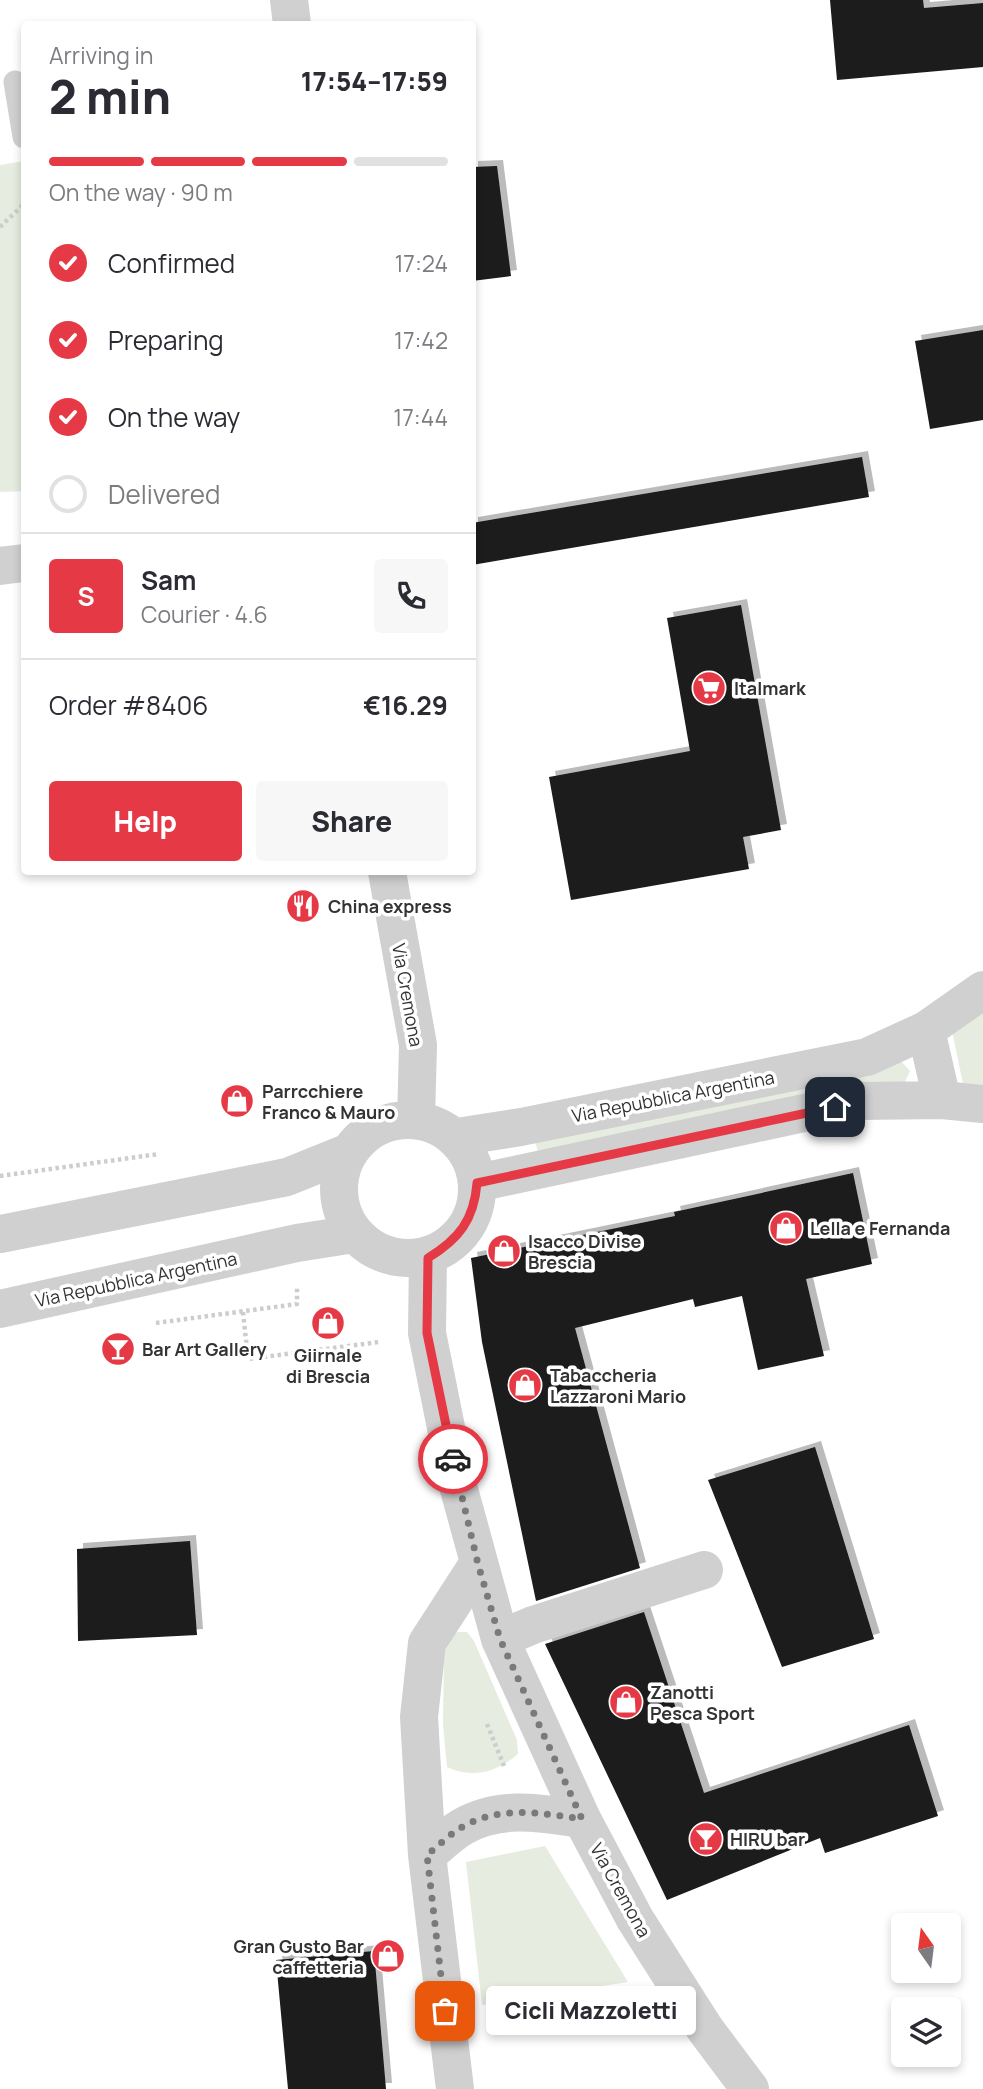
<!DOCTYPE html>
<html lang="en">
<head>
<meta charset="utf-8">
<style>
  body { margin:0; font-family:Manrope,sans-serif; background:#f7f7f7; color:#2b2b33; height:100vh; display:flex; flex-direction:column; font-size:26px; white-space:nowrap }
  * { box-sizing:border-box; margin:0 }
  p { font-size:23px; color:#7c7c81 }
  .icon { flex:none; width:38px; height:38px; fill:none; stroke:currentColor; stroke-width:2; stroke-linecap:round; stroke-linejoin:round }
  .map { position:relative; flex:1; overflow:hidden }
  .panel { position:absolute; left:21px; top:21px; width:455px; height:854px; display:flex; flex-direction:column; background:#fff; border-radius:7px; box-shadow:0 4px 10px #0003 }
  .panel>* { flex:none }
  .needle { width:46px; rotate:346deg }
  .buttons { position:absolute; left:891px; top:1913px; display:grid; gap:14px }
  .buttons a { display:grid; place-items:center; width:70px; height:70px; border-radius:7px; background:#fff; box-shadow:0 4px 10px #0003; font-size:35px }
  .pin { position:absolute; display:grid; place-items:center; width:60px; height:60px; color:#fff; margin:-30px; border-radius:14px; box-shadow:0 4px 10px #0006 }
  .courier { position:absolute; display:grid; place-items:center; width:70px; height:70px; margin:-35px; border:5px solid #e63946; border-radius:50%; background:#fff; color:#222; box-shadow:0 2px 9px #0007 }
  .bubble { position:absolute; height:49px; border-radius:7px; background:#fff; box-shadow:0 4px 10px #0003; font-size:23px; font-weight:800; line-height:49px; text-align:center }
  .overview em { font-style:normal; font-weight:800 }
  .overview div { display:flex; flex-direction:column-reverse }
  .overview { display:flex; align-items:center; justify-content:space-between; height:119px; padding:0 28px }
  h1 { font-size:46px; font-weight:800; line-height:52px }
  .bar { display:grid; grid-template-columns:repeat(4,1fr); gap:10px 7px; align-content:center; height:84px; padding:0 28px }
  .bar i { height:9px; border-radius:5px; background:#e1e1e2 }
  .bar .active { background:#e63946 }
  .bar p { grid-column:span 4 }
  .line { display:flex; align-items:center; gap:18px; padding:0 28px; border-top:2px solid #e1e1e2 }
  .line div { flex:1 }
  .round { display:grid; place-items:center; flex:none; width:74px; height:74px; border-radius:7px; background:#f7f7f7 }
  ol { padding:0 28px; list-style:none }
  li { display:flex; align-items:center; gap:21px; height:77px }
  li p { margin-inline-start:auto }
  li .icon { padding:7px; border-radius:50%; background:#e63946; color:#fff; stroke-width:4 }
  li:last-child { color:#7c7c81 }
  li i { width:38px; height:38px; border:4px solid #e1e1e2; border-radius:50% }
  .action { display:flex; gap:14px; margin-top:auto; padding:14px 28px }
  .action a { flex:1; height:80px; border-radius:7px; background:#e63946; color:#fff; font-size:28px; font-weight:800; line-height:80px; text-align:center }
  .action a+a { background:#f7f7f7; color:#2b2b33 }
  .map>svg:first-child { display:block }
  .green { fill:#e6ecdf }
  .building { fill:#1a1a1a; filter:url(#shadow) }
  .lines { fill:none; stroke-linecap:round; stroke-linejoin:round }
  .path { stroke:#cdcdcd; stroke-width:4.5; stroke-dasharray:3.5 3.5; stroke-linecap:butt }
  .service { stroke:#d0d0d0; stroke-width:23 }
  .minor { stroke:#d0d0d0; stroke-width:38 }
  .done { stroke:#7a7a7a; stroke-width:7; stroke-dasharray:0 12.6 }
  .route { stroke:#e63946; stroke-width:9 }
  .labels { text-anchor:middle; dominant-baseline:central; stroke-width:7; stroke-linejoin:round; paint-order:stroke }
  .poi-label { font-size:18px; font-weight:bold; fill:#333; stroke:#fff; text-anchor:start }
  .street-label { font-size:18px; fill:#333; stroke:#fff }
</style>
</head>
<body>
<div class="map">
<svg width="983" height="2089" viewBox="0 0 983 2089">
  <defs>
    <filter id="shadow"><feDropShadow dx="6" dy="-6" stdDeviation="0" flood-color="#0004"/></filter>
  </defs>
  <rect width="100%" height="100%" fill="#fff"/>
  <!-- green -->
  <path class="green" d="M 24,161 L 24,491 L 0,492 L 0,165 Z
    M 983,1003 L 983,1089 L 963,1084 L 951,1026 Z
    M 900,1060 L 910,1071 L 904,1084 L 538,1153 L 534,1137 Z
    M 456,1632 L 467,1632 L 474,1641 L 517,1740 L 518,1754 C 497,1772 472,1779 447,1767 L 443,1724 L 444,1652 Z
    M 545,1846 L 628,1982 L 482,2005 L 466,1862 Z"/>
  <!-- building -->
  <path class="building" d="M 830,0 L 923,0 L 924,8 L 983,3 L 983,67 L 837,80 Z
    M 497,166 L 511,276 L 472,281 L 472,167 Z
    M 983,330 L 983,420 L 930,429 L 915,341 Z
    M 862,457 L 869,497 L 472,565 L 472,523 Z
    M 741,605 L 781,830 L 743,837 L 749,869 L 571,900 L 549,777 L 690,751 L 667,618 Z
    M 853,1173 L 872,1264 L 806,1279 L 824,1356 L 758,1370 L 742,1296 L 695,1307 L 693,1299 L 575,1328 L 640,1568 L 536,1601 L 482,1342 L 471,1258 L 675,1216 L 674,1212 Z
    M 815,1447 L 874,1639 L 782,1667 L 708,1480 Z
    M 190,1541 L 197,1635 L 78,1641 L 77,1549 Z
    M 644,1612 L 704,1793 L 909,1725 L 938,1816 L 825,1853 L 820,1838 L 667,1900 L 545,1644 Z
    M 374,1951 L 386,2089 L 288,2089 L 276,1960 Z"/>
  <g class="lines">
    <!-- path -->
    <path class="path" d="M 0,227 L 24,204
      M 0,1176 L 159,1154
      M 243,1312 L 248,1359 L 379,1342
      M 156,1323 L 297,1304 L 297,1287
      M 487,1724 L 504,1766"/>
    <!-- service -->
    <path class="service" d="M 15,82 L 24,137"/>
    <!-- minor -->
    <path class="minor" d="M 289,0 L 292,24
      M 0,566 L 24,563
      M 387,872 L 418,1045 L 416,1120
      M 926,1030 L 942,1100
      M339 1189a69 69 0 1 1 138 0a69 69 0 1 1-138 0Z
      M 457,1137 L 521,1127 L 867,1057 L 926,1030 L 983,990
      M 477,1183 L 860,1101 L 942,1100 L 983,1104
      M 0,1234 L 287,1177 L 349,1152
      M 428,1258 L 427,1333 L 457,1482 L 500,1639 L 582,1819 L 635,1919 L 705,2029 L 750,2089
      M 0,1309 L 297,1243 L 354,1234
      M 500,1639 L 533,1625 L 704,1570
      M 427,1855 C 438,1846 450,1834 462,1827 C 500,1805 541,1813 582,1819
      M 455,2089 L 427,1855 L 419,1717 L 427,1643 L 478,1564"/>
  </g>
  <g class="lines">
    <!-- done -->
    <path class="done" d="M 445,2011 L 427,1855 C 438,1846 450,1834 462,1827 C 500,1805 541,1813 582,1819 L 500,1639 L 478,1564 L 453,1459"/>
    <!-- route -->
    <path class="route" d="M 453,1459 L 427,1333 L 428,1258 C 459,1239 474,1220 477,1183 L 835,1107"/>
  </g>
  <!-- icons -->
  <defs>
    <g id="supermarket-disc" transform="scale(1.75)"><circle r="9.5" fill="#e63946" stroke="#fff"/><path d="M-6-5.5h2.5l.6 2H6L4.5 2H-2.5L-4.4-4H-6ZM-1.5 3.2a1.3 1.3 0 1 0 .1 0ZM3 3.2a1.3 1.3 0 1 0 .1 0Z" fill="#fff"/></g>
    <g id="restaurant-disc" transform="scale(1.75)"><circle r="9.5" fill="#e63946" stroke="#fff"/><path d="M-5-6h1v4h1v-4h1v4h1v-4h1v5L-1.5 .5V6h-2V.5L-5-1ZM5-6V6H3V1.5H1.5Q1.5-4 5-6Z" fill="#fff"/></g>
    <g id="shop-disc" transform="scale(1.75)"><circle r="9.5" fill="#e63946" stroke="#fff"/><path d="M-5-2.5h2.3a2.7 3.5 0 0 1 5.4 0H5L5.5 6h-11ZM-1.5-2.5h3a1.5 2.3 0 0 0-3 0Z" fill="#fff"/></g>
    <g id="bar-disc" transform="scale(1.75)"><circle r="9.5" fill="#e63946" stroke="#fff"/><path d="M-6-5H6L.8 .8V4.5H3.5V6h-7V4.5H-.8V.8Z" fill="#fff"/></g>
  </defs>
  <g fill-rule="evenodd">
    <use href="#supermarket-disc" x="709" y="688"/>
    <use href="#restaurant-disc" x="303" y="906"/>
    <use href="#shop-disc" x="237" y="1101"/>
    <use href="#shop-disc" x="786" y="1228"/>
    <use href="#shop-disc" x="504" y="1251"/>
    <use href="#shop-disc" x="328" y="1323"/>
    <use href="#bar-disc" x="118" y="1349"/>
    <use href="#shop-disc" x="525" y="1385"/>
    <use href="#shop-disc" x="626" y="1702"/>
    <use href="#bar-disc" x="706" y="1839"/>
    <use href="#shop-disc" x="388" y="1956"/>
  </g>
  <g class="labels">
    <!-- poi labels -->
    <g class="poi-label">
      <text x="734" y="688">Italmark</text>
      <text x="328" y="906">China express</text>
      <text x="262" y="1091">Parrcchiere<tspan x="262" dy="21">Franco &amp; Mauro</tspan></text>
      <text x="810" y="1228">Lella e Fernanda</text>
      <text x="528" y="1241">Isacco Divise<tspan x="528" dy="21">Brescia</tspan></text>
      <text x="142" y="1349">Bar Art Gallery</text>
      <text x="328" y="1355" text-anchor="middle">Giirnale<tspan x="328" dy="21">di Brescia</tspan></text>
      <text x="550" y="1375">Tabaccheria<tspan x="550" dy="21">Lazzaroni Mario</tspan></text>
      <text x="650" y="1692">Zanotti<tspan x="650" dy="21">Pesca Sport</tspan></text>
      <text x="730" y="1839">HIRU bar</text>
      <text x="364" y="1946" text-anchor="end">Gran Gusto Bar<tspan x="364" dy="21">caffetteria</tspan></text>
    </g>
    <!-- street labels -->
    <g class="street-label">
      <text transform="translate(408 995) rotate(80)">Via Cremona</text>
      <text transform="translate(673 1096) rotate(-11)">Via Repubblica Argentina</text>
      <text transform="translate(136 1279) rotate(-12)">Via Repubblica Argentina</text>
      <text transform="translate(621 1890) rotate(61)">Via Cremona</text>
    </g>
  </g>
</svg>
<div class="buttons">
<a><svg class="needle" viewBox="-14 -14 28 28"><path d="M0-13l5 13h-10z" fill="#e53935"/><path d="M0 13l5-13h-10z" fill="#7c7c81"/></svg></a>
<a><svg class="icon" aria-label="layers" viewBox="0 0 24 24"><path d="M12 4l9 5-9 5-9-5zM3 14l9 5 9-5"/></svg></a>
</div>
<div class="pin" style="left:445px;top:2011px;background:#ea580c"><svg class="icon" aria-label="bag" viewBox="0 0 24 24"><path d="M5 8h14l-1 12H6zM9 8a3 3 0 0 1 6 0"/></svg></div>
<div class="pin" style="left:835px;top:1107px;background:#1f2937"><svg class="icon" aria-label="home" viewBox="0 0 24 24"><path d="M3 11l9-7 9 7M6 9v11h12V9"/></svg></div>
<div class="courier" style="left:453px;top:1459px"><svg class="icon" aria-label="car" viewBox="0 0 24 24"><path d="M5 17H2v-5l4-1 3-4h7l3 4 3 1v5h-3M9 17h6M6 11h13"/><circle cx="7" cy="17" r="2"/><circle cx="17" cy="17" r="2"/></svg></div>
<div class="bubble" style="left:486px;top:1986px;width:210px">Cicli Mazzoletti</div>
<section class="panel">
<div class="overview"><div><h1>2 min</h1><p>Arriving in</p></div><em>17:54–17:59</em></div>
<div class="bar"><i class="active"></i><i class="active"></i><i class="active"></i><i></i><p>On the way · 90 m</p></div>
<ol>
<li><svg class="icon" aria-label="check" viewBox="0 0 24 24"><path d="M5 12l5 5 9-10"/></svg>Confirmed<p>17:24</p></li>
<li><svg class="icon" aria-label="check" viewBox="0 0 24 24"><path d="M5 12l5 5 9-10"/></svg>Preparing<p>17:42</p></li>
<li><svg class="icon" aria-label="check" viewBox="0 0 24 24"><path d="M5 12l5 5 9-10"/></svg>On the way<p>17:44</p></li>
<li><i></i>Delivered</li>
</ol>
<div class="line" style="height:126px"><b class="round" style="background:#e63946;color:#fff">S</b><div><b>Sam</b><p>Courier · 4.6</p></div><a class="round"><svg class="icon" aria-label="phone" viewBox="0 0 24 24"><path d="M5 4h4l2 5-3 2q2 4 5 5l2-3 5 2v4C11 20 4 13 5 4z"/></svg></a></div>
<div class="line" style="height:91px"><div>Order #8406</div><b>€16.29</b></div>
<div class="action"><a>Help</a><a>Share</a></div>
</section>
</div>
</body>
</html>
